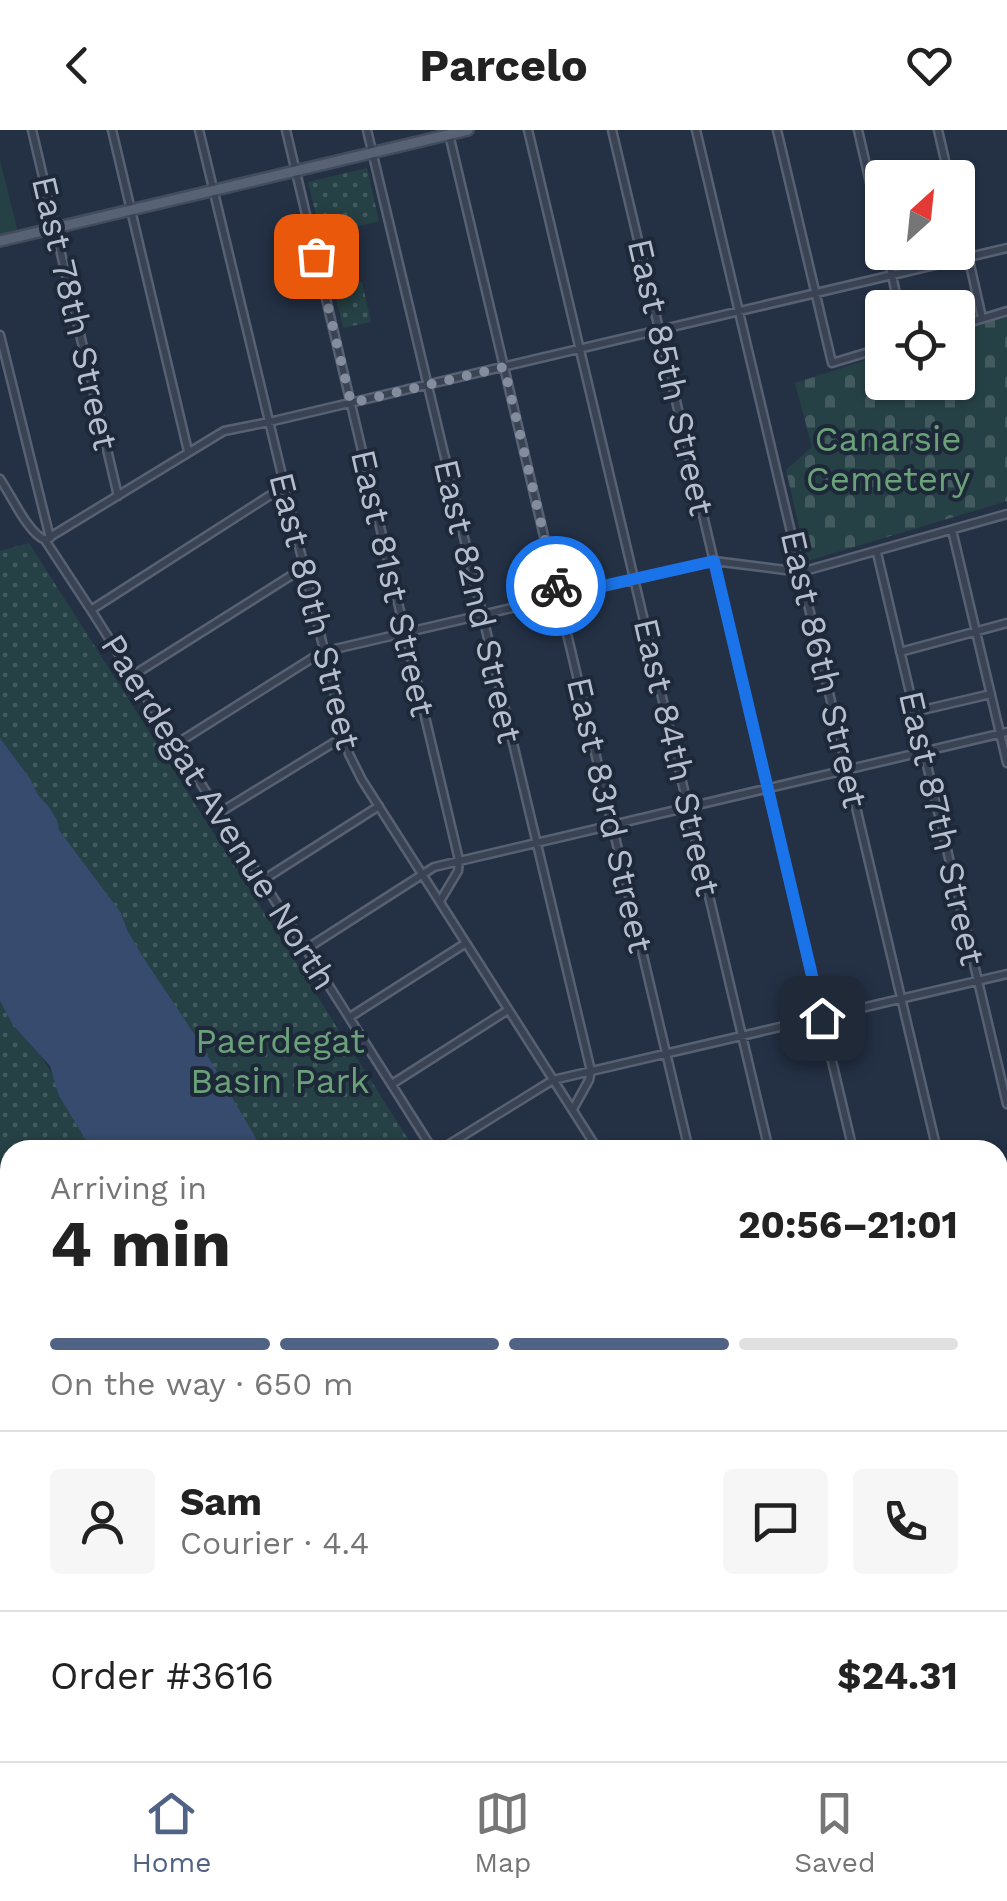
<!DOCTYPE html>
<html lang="en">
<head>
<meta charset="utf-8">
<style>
  body { margin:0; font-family:"Work Sans",sans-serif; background:#f6f6f6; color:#222; height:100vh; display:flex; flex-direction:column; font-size:38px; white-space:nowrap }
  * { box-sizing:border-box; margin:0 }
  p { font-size:32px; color:#767676 }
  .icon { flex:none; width:55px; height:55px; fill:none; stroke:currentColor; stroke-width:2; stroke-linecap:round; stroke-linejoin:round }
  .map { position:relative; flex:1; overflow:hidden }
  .drawer { position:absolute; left:0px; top:1010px; width:1008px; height:622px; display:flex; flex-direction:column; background:#fff; border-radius:30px 30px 0 0; box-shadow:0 2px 8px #0004 }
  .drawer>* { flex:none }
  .needle { width:65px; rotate:27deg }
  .fabs { position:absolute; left:865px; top:30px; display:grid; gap:20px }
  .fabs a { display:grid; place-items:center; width:110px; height:110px; border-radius:10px; background:#fff; box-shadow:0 2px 8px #0004; font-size:50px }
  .pin { position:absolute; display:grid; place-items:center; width:85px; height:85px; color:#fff; margin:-42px; border-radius:20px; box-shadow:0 5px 15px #0006 }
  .courier { position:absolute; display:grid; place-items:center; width:100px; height:100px; margin:-50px; border:8px solid #1a73e8; border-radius:50%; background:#fff; color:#222; box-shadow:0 2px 12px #0007 }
  .head em { font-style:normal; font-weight:700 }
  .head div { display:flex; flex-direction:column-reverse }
  .head { display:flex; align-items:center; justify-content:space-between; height:170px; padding:0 50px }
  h1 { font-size:65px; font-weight:700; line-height:75px }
  .bar { display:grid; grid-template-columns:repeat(4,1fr); gap:15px 10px; align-content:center; height:120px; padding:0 50px }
  .bar i { height:12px; border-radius:8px; background:#e0e0e0 }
  .bar .on { background:#516385 }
  .bar p { grid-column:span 4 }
  .line { display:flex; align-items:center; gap:25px; padding:0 50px; border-top:2px solid #e0e0e0 }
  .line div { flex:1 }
  .round { display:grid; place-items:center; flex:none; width:105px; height:105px; border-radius:10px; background:#f6f6f6 }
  header { display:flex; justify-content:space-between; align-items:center; height:130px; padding:0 50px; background:#fff; font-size:45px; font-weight:700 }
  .dock { display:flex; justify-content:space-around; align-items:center; height:140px; border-top:2px solid #e0e0e0; background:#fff; font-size:28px; color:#767676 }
  .dock a { display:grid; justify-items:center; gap:5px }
  .dock .on { color:#516385 }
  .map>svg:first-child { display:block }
  .grass { fill:#264145 }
  .cemetery { fill:url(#cemetery-stones) }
  .park { fill:url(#park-dots) }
  .water { fill:#364b6d }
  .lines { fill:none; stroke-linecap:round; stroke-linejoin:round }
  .minor-casing { stroke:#576171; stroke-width:11 }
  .major-casing { stroke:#424c5d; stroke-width:14 }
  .minor { stroke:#394354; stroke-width:6 }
  .major { stroke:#576274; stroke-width:9 }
  .done { stroke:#838d9e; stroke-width:10; stroke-dasharray:0 18 }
  .route { stroke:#1a73e8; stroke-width:12 }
  .labels { text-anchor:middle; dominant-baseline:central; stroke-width:8; stroke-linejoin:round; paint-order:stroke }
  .street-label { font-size:35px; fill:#b6bece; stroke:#1d2839 }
  .park-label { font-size:35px; fill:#6ba179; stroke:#1d2839 }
</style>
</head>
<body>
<header><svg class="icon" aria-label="back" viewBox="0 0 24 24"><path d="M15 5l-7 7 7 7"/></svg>Parcelo<svg class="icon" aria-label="heart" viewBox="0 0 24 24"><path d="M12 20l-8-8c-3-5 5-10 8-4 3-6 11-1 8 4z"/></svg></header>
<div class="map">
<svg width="1007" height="1631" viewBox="0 0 1007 1631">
  <defs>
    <pattern id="cemetery-stones" width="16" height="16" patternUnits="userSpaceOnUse" patternTransform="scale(2.5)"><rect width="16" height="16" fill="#264145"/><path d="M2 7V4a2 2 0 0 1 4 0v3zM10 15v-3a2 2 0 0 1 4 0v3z" fill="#435b5f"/></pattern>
    <pattern id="park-dots" width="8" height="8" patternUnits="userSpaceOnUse" patternTransform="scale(2.5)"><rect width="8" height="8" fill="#264145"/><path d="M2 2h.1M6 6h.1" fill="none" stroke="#435b5f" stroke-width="1.8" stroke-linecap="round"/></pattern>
  </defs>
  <rect width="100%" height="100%" fill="#243145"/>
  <!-- grass -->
  <path class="grass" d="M 0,30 L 19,107 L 0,111 Z"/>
  <!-- cemetery -->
  <path class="cemetery" d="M 1007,186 L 1007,371 L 807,431 L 786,340 L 812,317 L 795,253 L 882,225 L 882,252 L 958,252 L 958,202 Z"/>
  <!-- park -->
  <path class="park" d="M 367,38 L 379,91 L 344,100 L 356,150 L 362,152 L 371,192 L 343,198 L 308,52 Z
    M 29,413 L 415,1020 L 258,1020 L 0,612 L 0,421 Z
    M 0,861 L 100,1020 L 10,1020 L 10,1156 L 0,1141 Z
    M 1007,1354 L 1007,1631 L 655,1631 L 650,1623 L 998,1622 L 998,1356 Z
    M 233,1623 L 397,1622 L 397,1631 L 235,1631 Z"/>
  <!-- water -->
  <path class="water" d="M 0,608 L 31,650 L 38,665 L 49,677 L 57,690 L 59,700 L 121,783 L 127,800 L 143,827 L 199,911 L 257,1010 L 269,1020 L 93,1020 L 89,1015 L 59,966 L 50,936 L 13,895 L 0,871 Z
    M 397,1623 L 650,1622 L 655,1631 L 397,1631 Z"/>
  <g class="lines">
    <!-- minor casing -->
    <g class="minor-casing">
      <path id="minor" d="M 32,0 L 118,366
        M 112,0 L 188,321
        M 199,0 L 349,624 L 362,650 L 598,1020
        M 286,0 L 459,730 L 458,741 L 440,771
        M 367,0 L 591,941 L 589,950 L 573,979
        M 448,0 L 689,1020
        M 528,0 L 769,1020
        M 612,0 L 853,1020
        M 696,0 L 937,1020
        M 777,0 L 832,233 L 882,218
        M 858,0 L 882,105
        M 938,0 L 949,48
        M 958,81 L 982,188
        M 887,122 L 899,178
        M 958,196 L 1007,181
        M 0,205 L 50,408
        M 0,349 C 11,365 28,403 45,410 L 91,480 L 433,1020
        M 952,400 L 1007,633
        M 45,410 L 224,301 L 269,292 L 1007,118
        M 877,423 L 1007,974
        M 91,480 L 283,357
        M 900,522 L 1007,493
        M 132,546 L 303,438
        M 914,582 L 991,564
        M 176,614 L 322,522 L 714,431 L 801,442 L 1007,384
        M 219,683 L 343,607
        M 263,750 L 379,676
        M 306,819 L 434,737 L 1007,602
        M 350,887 L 466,813
        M 392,954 L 508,880
        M 440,1020 L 553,950 L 1007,844
        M 998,1088 L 1007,1086
        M 0,1127 L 10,1143
        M 0,1142 L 10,1159
        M 0,1200 L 10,1195
        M 998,1277 L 1007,1318
        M 0,1307 L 10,1300
        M 998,1329 L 1007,1327
        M 998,1343 L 1007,1341
        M 0,1393 L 10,1409
        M 0,1567 L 10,1565
        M 62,1622 L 64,1631
        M 146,1622 L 148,1631
        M 229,1622 L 231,1631"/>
    </g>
    <!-- major casing -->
    <g class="major-casing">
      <path id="major" d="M 0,111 L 468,0"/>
    </g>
    <!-- minor -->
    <use href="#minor" class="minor"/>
    <!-- major -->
    <use href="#major" class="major"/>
  </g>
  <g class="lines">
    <!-- done -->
    <path class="done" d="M 316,126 L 351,273 L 504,237 L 556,456"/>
    <!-- route -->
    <path class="route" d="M 556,456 L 558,466 L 714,431 L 822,888"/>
  </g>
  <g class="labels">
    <!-- street labels -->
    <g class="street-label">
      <text transform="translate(75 183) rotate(77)">East 78th Street</text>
      <text transform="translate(671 247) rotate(77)">East 85th Street</text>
      <text transform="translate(393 453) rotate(77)">East 81st Street</text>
      <text transform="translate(478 471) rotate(77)">East 82nd Street</text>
      <text transform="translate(315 481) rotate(76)">East 80th Street</text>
      <text transform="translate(824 539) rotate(77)">East 86th Street</text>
      <text transform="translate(677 627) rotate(77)">East 84th Street</text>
      <text transform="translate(219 682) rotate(58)">Paerdegat Avenue North</text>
      <text transform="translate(610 685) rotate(77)">East 83rd Street</text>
      <text transform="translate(942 698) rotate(77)">East 87th Street</text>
    </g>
    <!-- park labels -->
    <g class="park-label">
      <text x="888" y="309">Canarsie<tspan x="888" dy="40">Cemetery</tspan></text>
      <text x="280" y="911">Paerdegat<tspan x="280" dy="40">Basin Park</tspan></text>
    </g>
  </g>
</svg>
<div class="fabs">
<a><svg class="needle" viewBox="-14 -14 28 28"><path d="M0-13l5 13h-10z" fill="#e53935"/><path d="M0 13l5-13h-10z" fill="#767676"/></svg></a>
<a><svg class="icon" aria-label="locate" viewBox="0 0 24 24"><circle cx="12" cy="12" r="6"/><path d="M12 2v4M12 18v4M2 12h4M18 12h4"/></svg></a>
</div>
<div class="pin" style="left:316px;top:126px;background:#ea580c"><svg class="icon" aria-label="bag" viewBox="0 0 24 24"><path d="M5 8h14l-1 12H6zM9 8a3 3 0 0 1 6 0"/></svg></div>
<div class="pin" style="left:822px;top:888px;background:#1f2937"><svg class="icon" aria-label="home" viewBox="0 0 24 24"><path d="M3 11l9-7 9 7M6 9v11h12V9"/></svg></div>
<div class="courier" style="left:556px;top:456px"><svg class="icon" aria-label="bike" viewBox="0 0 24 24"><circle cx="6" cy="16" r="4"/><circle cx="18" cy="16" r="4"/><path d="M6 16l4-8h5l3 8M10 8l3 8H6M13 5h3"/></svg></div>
<section class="drawer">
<div class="head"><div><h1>4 min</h1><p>Arriving in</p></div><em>20:56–21:01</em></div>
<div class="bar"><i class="on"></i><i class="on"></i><i class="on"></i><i></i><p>On the way · 650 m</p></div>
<div class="line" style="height:180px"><a class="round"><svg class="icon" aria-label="person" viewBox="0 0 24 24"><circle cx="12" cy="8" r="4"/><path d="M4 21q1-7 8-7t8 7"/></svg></a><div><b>Sam</b><p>Courier · 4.4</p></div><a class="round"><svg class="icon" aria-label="chat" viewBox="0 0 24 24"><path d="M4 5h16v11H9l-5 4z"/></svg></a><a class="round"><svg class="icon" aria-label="phone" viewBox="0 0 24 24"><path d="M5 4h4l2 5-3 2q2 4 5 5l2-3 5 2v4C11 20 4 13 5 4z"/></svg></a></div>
<div class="line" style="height:130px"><div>Order #3616</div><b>$24.31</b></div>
</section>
</div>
<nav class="dock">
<a class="on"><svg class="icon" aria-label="home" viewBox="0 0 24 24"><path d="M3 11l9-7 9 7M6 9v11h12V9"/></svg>Home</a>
<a><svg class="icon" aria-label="map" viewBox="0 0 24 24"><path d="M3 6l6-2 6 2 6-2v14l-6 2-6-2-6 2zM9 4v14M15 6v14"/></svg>Map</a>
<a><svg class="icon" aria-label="saved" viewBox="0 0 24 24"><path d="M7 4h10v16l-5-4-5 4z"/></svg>Saved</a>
</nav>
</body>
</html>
